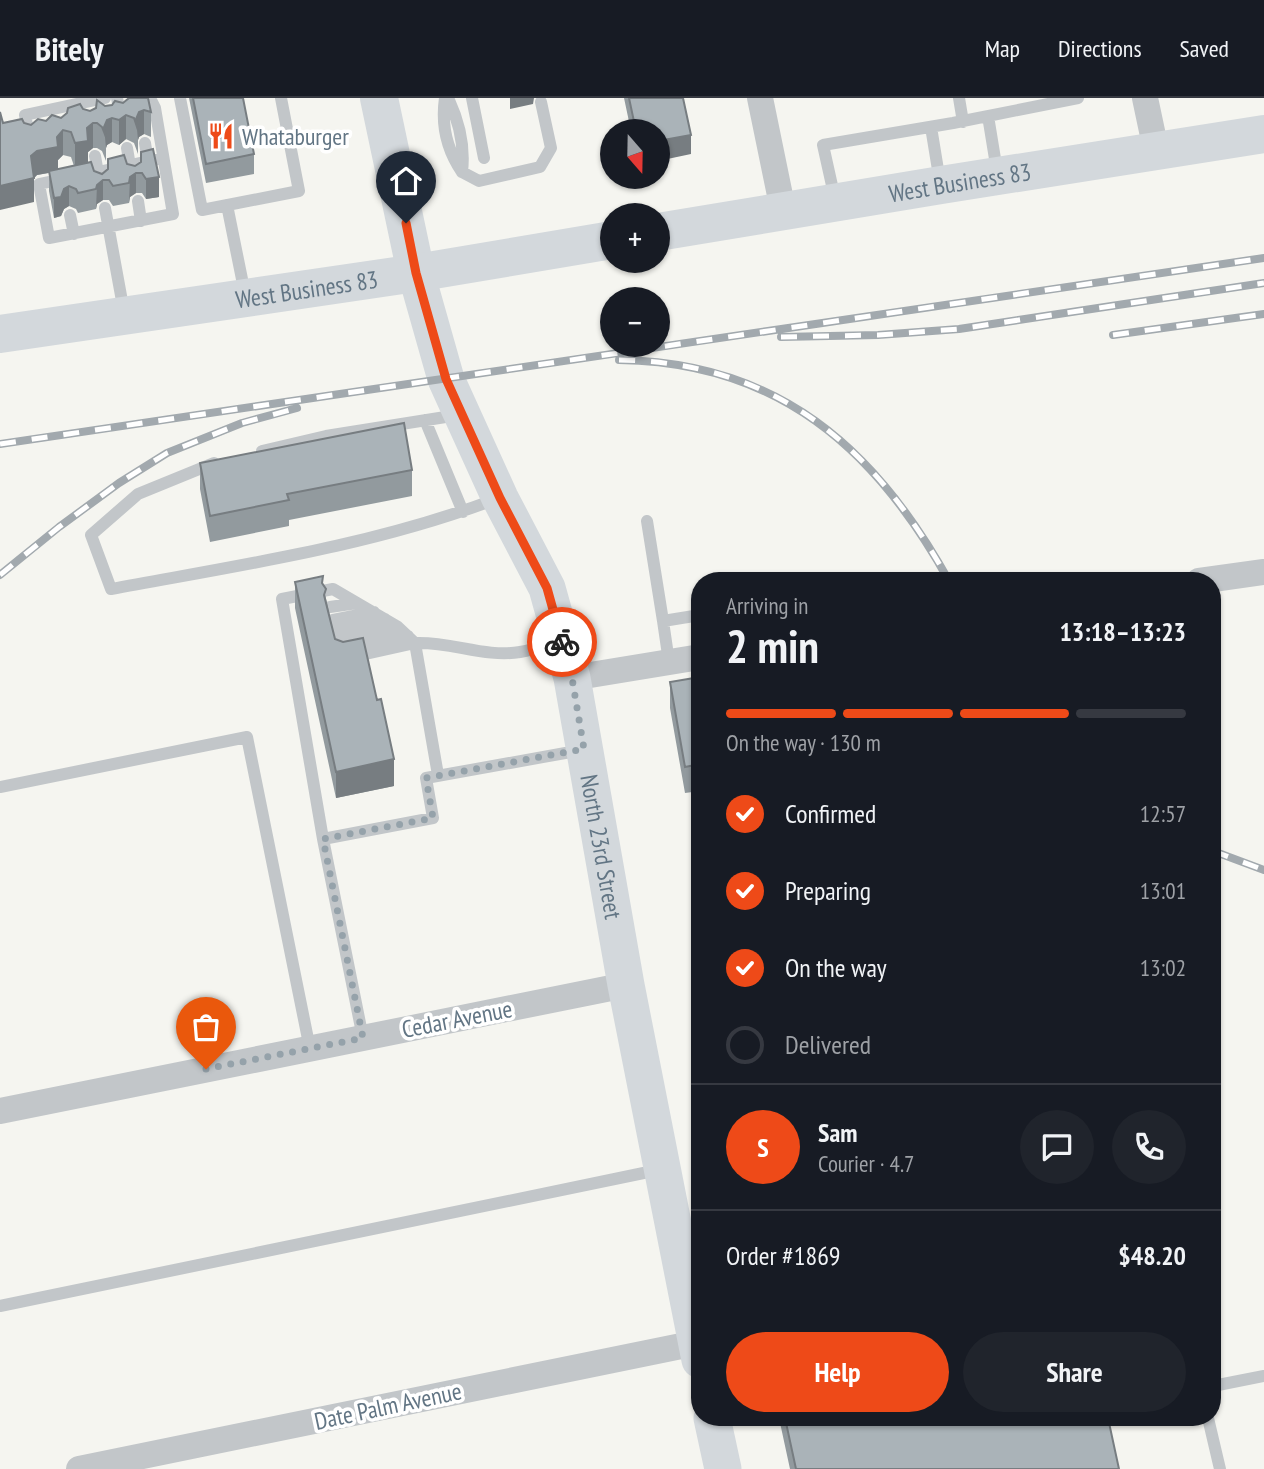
<!DOCTYPE html>
<html lang="en">
<head>
<meta charset="utf-8">
<style>
  body { margin:0; font-family:"PT Sans Narrow",sans-serif; background:#20242c; color:#f1f3f6; height:100vh; display:flex; flex-direction:column; font-size:26px; white-space:nowrap }
  * { box-sizing:border-box; margin:0 }
  p { font-size:23px; color:#9ea1a6 }
  .icon { flex:none; width:38px; height:38px; fill:none; stroke:currentColor; stroke-width:2; stroke-linecap:round; stroke-linejoin:round }
  .map { position:relative; flex:1; overflow:hidden }
  .drawer { position:absolute; left:691px; top:474px; width:530px; height:854px; display:flex; flex-direction:column; background:#171b24; border-radius:28px; box-shadow:0 2px 5px #0004 }
  .drawer>* { flex:none }
  .needle { width:46px; rotate:160deg }
  .tools { position:absolute; left:600px; top:21px; display:grid; gap:14px }
  .tools a { display:grid; place-items:center; width:70px; height:70px; border-radius:50%; background:#171b24; box-shadow:0 2px 5px #0004; font-size:35px }
  .pin { position:absolute; display:grid; place-items:center; width:60px; height:60px; color:#fff; margin:-72px -30px; border-radius:50% 50% 50% 0; rotate:-45deg; box-shadow:0 0 7px #0007 }
  .pin .icon { rotate:45deg }
  .courier { position:absolute; display:grid; place-items:center; width:70px; height:70px; margin:-35px; border:5px solid #ee4a18; border-radius:50%; background:#fff; color:#222; box-shadow:0 2px 9px #0007 }
  .headline em { font-style:normal; font-weight:600 }
  .headline div { display:flex; flex-direction:column-reverse }
  .headline { display:flex; align-items:center; justify-content:space-between; height:119px; padding:0 35px }
  h1 { font-size:46px; font-weight:600; line-height:52px }
  .bar { display:grid; grid-template-columns:repeat(4,1fr); gap:10px 7px; align-content:center; height:84px; padding:0 35px }
  .bar i { height:9px; border-radius:5px; background:#363941 }
  .bar .selected { background:#ee4a18 }
  .bar p { grid-column:span 4 }
  .line { display:flex; align-items:center; gap:18px; padding:0 35px; border-top:2px solid #363941 }
  .line div { flex:1 }
  .round { display:grid; place-items:center; flex:none; width:74px; height:74px; border-radius:37px; background:#20242c }
  ol { padding:0 35px; list-style:none }
  li { display:flex; align-items:center; gap:21px; height:77px }
  li p { margin-inline-start:auto }
  li .icon { padding:7px; border-radius:50%; background:#ee4a18; color:#fff; stroke-width:4 }
  li:last-child { color:#9ea1a6 }
  li i { width:38px; height:38px; border:4px solid #363941; border-radius:50% }
  .cta { display:flex; gap:14px; margin-top:auto; padding:14px 35px }
  .cta a { flex:1; height:80px; border-radius:42px; background:#ee4a18; color:#fff; font-size:28px; font-weight:600; line-height:80px; text-align:center }
  .cta a+a { background:#20242c; color:#f1f3f6 }
  header { display:flex; align-items:center; gap:42px; box-sizing:border-box; height:98px; padding:0 35px; background:#171b24; border-bottom:2px solid #363941 }
  header strong { font-size:33px }
  nav { display:flex; gap:38px; margin-inline-start:auto; font-size:24px }
  .map>svg:first-child { display:block }
  .lines { fill:none; stroke-linecap:round; stroke-linejoin:round }
  .service { stroke:#c2c6c9; stroke-width:12 }
  .minor { stroke:#c2c6c9; stroke-width:26 }
  .secondary { stroke:#d3d8dc; stroke-width:37 }
  .primary { stroke:#d3d8dc; stroke-width:38 }
  .rail-casing { stroke:#a2a9ae; stroke-width:8 }
  .rail { stroke:#fff; stroke-width:5; stroke-dasharray:16; stroke-linecap:butt }
  .wall { fill:#929a9e; fill-rule:evenodd }
  .shaded-wall { fill:#777d81 }
  .building { fill:#aab3b8; stroke:#777d81; stroke-width:2 }
  .done { stroke:#95a2aa; stroke-width:7; stroke-dasharray:0 12.6 }
  .route { stroke:#ee4a18; stroke-width:9 }
  .labels { text-anchor:middle; dominant-baseline:central; stroke-width:7; stroke-linejoin:round; paint-order:stroke }
  .poi-label { font-size:24px; fill:#627584; stroke:#fff; text-anchor:start }
  .street-label { font-size:24px; fill:#627584; stroke:#fff }
</style>
</head>
<body>
<header>
<strong>Bitely</strong>
<nav><a>Map</a><a>Directions</a><a>Saved</a></nav>
</header>
<div class="map">
<svg width="1264" height="1371" viewBox="0 0 1264 1371">
  <rect width="100%" height="100%" fill="#f5f5f0"/>
  <g class="lines">
    <!-- service -->
    <path class="service" d="M 117,0 L 121,20
      M 180,0 L 202,112 L 299,93 L 281,0
      M 445,0 C 441,27 447,52 462,74
      M 448,0 C 459,23 465,48 462,74 L 479,83 L 540,69 L 551,50 L 541,4
      M 472,0 L 484,60
      M 959,0 L 963,24
      M 988,18 L 997,73
      M 931,29 L 940,84
      M 30,42 L 25,17 L 105,0
      M 145,45 L 148,64
      M 127,50 L 131,74
      M 95,58 L 99,81
      M 84,77 L 163,60
      M 63,81 L 39,86 L 49,140 L 173,116 L 155,10 L 150,0
      M 835,101 L 823,47 L 953,25 L 1078,0
      M 138,103 L 141,123
      M 227,107 L 245,196
      M 105,110 L 124,214
      M 70,117 L 74,136
      M 425,322 L 463,414
      M 262,353 L 326,338 L 458,317
      M 214,365 L 138,396 L 91,437 L 111,491 C 240,467 372,448 496,401
      M 647,423 L 663,523
      M 330,509 L 357,505
      M 333,522 L 374,514
      M 335,532 L 385,521
      M 337,541 L 398,529
      M 350,549 L 408,538
      M 352,559 L 415,545 L 438,677
      M 669,564 L 663,523 L 700,517
      M 0,689 L 247,639 L 310,951
      M 323,741 L 433,720 L 426,680 L 582,652
      M 363,940 L 323,741 L 282,501 L 333,491 L 398,529 L 415,545 C 450,543 485,560 520,554 C 533,552 546,547 558,543
      M 0,1208 L 658,1072
      M 1213,1288 L 1264,1278
      M 1208,1320 L 1220,1371"/>
    <!-- minor -->
    <path class="minor" d="M 760,0 L 783,112
      M 1145,0 L 1156,52
      M 1199,483 L 1264,474
      M 572,580 L 700,559
      M 0,1013 L 626,887
      M 79,1371 L 696,1245"/>
    <!-- secondary -->
    <g class="secondary">
      <path id="s1" d="M 416,175 L 446,281 L 500,400 L 547,490 L 572,580 L 626,887 L 700,1262"/>
      <path d="M 712,1320 L 723,1371"/>
    </g>
    <!-- primary -->
    <g class="primary">
      <path d="M 379,0 L 416,175"/>
      <path id="s2" d="M 658,134 L 941,87 L 1264,36"/>
      <path id="s3" d="M 0,236 L 416,175 L 612,142"/>
    </g>
    <!-- rail casing -->
    <g class="rail-casing">
      <path id="rail" d="M 1113,237 L 1264,216
        M 781,239 L 878,237 L 959,231 L 1264,185
        M 619,262 C 777,264 875,349 949,483
        M 0,346 L 1264,160
        M 0,477 L 59,429 L 119,385 L 167,355 L 242,325 L 297,310
        M 1213,753 L 1264,772"/>
    </g>
    <!-- rail -->
    <use href="#rail" class="rail"/>
  </g>
  <!-- wall -->
  <path class="wall" d="M 189,0 L 243,0 L 254,56 L 254,76 L 206,85 Z
    M 624,0 L 683,0 L 691,56 L 658,33 L 631,33 Z
    M 115,3 L 151,14 L 151,39 L 144,36 L 139,39 L 138,42 L 138,56 L 134,45 L 126,41 L 119,47 L 112,44 L 107,47 L 106,50 L 106,63 L 102,53 L 97,50 L 93,50 L 88,54 L 88,65 L 94,73 L 102,76 L 127,66 L 135,68 L 141,64 L 159,99 L 146,101 L 142,95 L 136,95 L 130,99 L 129,105 L 113,108 L 109,102 L 103,102 L 97,106 L 96,111 L 78,115 L 76,111 L 69,108 L 64,111 L 61,118 L 54,120 L 49,93 L 49,75 L 37,77 L 34,80 L 34,104 L 3,25 L 24,25 L 31,27 L 61,20 L 83,11 L 90,13 L 112,7 ZM 63,57 L 71,59 L 74,68 L 58,71 L 58,62 Z
    M 200,365 L 412,372 L 412,398 L 289,422 L 289,428 L 210,444 L 200,391 Z
    M 295,484 L 323,487 L 335,541 L 394,688 L 336,700 L 295,510 Z
    M 700,579 L 700,693 L 685,695 L 670,610 L 670,584 Z
    M 779,1320 L 1108,1320 L 1119,1371 L 790,1371 Z"/>
  <!-- shaded-wall -->
  <path class="shaded-wall" d="M 510,0 L 534,0 L 533,6 L 510,11 Z
    M 144,12 L 144,36 L 139,39 L 138,42 L 136,21 L 139,14 Z
    M 126,17 L 126,41 L 119,47 L 119,22 Z
    M 112,20 L 112,44 L 107,47 L 106,50 L 104,29 L 107,22 Z
    M 93,25 L 93,50 L 88,54 L 88,67 L 75,70 L 75,45 L 87,30 Z
    M 63,32 L 63,57 L 58,62 L 58,73 L 37,77 L 34,80 L 34,104 L 0,112 L 0,88 L 31,58 L 57,39 Z
    M 691,37 L 691,56 L 658,63 L 658,43 Z
    M 136,75 L 136,95 L 130,99 L 129,105 L 130,79 Z
    M 159,79 L 159,99 L 146,101 L 146,81 Z
    M 103,82 L 103,102 L 97,106 L 96,111 L 97,87 Z
    M 69,88 L 69,108 L 64,111 L 61,118 L 54,120 L 54,100 L 64,91 Z
    M 394,661 L 394,688 L 336,700 L 336,674 Z"/>
  <!-- building -->
  <path class="building" d="M 129,0 L 148,0 L 151,14 L 144,12 L 139,14 L 136,21 L 138,32 L 134,20 L 126,17 L 119,22 L 112,20 L 107,22 L 104,29 L 106,39 L 102,29 L 97,25 L 93,25 L 87,30 L 88,43 L 75,45 L 71,34 L 63,32 L 57,39 L 58,49 L 37,53 L 31,58 L 34,80 L 0,88 L 0,14 L 3,25 L 22,21 L 24,25 L 31,27 L 38,21 L 46,23 L 52,17 L 61,20 L 67,15 L 68,10 L 80,6 L 83,11 L 90,13 L 96,10 L 97,2 L 105,8 L 112,7 L 115,3 L 123,5 Z
    M 193,0 L 243,0 L 254,56 L 206,66 Z
    M 629,0 L 683,0 L 691,37 L 658,43 L 658,33 L 636,33 Z
    M 153,51 L 159,79 L 146,81 L 142,75 L 136,75 L 130,79 L 129,85 L 113,88 L 109,82 L 103,82 L 97,87 L 96,91 L 78,95 L 76,91 L 69,88 L 64,91 L 61,99 L 54,100 L 49,73 L 91,64 L 94,73 L 102,76 L 108,71 L 108,61 L 124,57 L 127,66 L 135,68 L 141,64 L 141,54 Z
    M 404,325 L 412,372 L 287,396 L 289,402 L 210,418 L 200,365 Z
    M 323,478 L 322,485 L 326,491 L 324,497 L 335,541 L 343,544 L 363,540 L 377,602 L 381,601 L 394,661 L 336,674 L 295,484 Z
    M 700,579 L 700,666 L 685,669 L 670,584 Z
    M 785,1320 L 1108,1320 L 1119,1371 L 796,1371 Z"/>
  <g class="lines">
    <!-- done -->
    <path class="done" d="M 206,971 L 363,940 L 323,741 L 433,720 L 426,680 L 584,651 L 572,580 L 562,544"/>
    <!-- route -->
    <path class="route" d="M 406,125 L 416,175 L 446,281 L 500,400 L 547,490 L 562,544"/>
  </g>
  <!-- icons -->
  <defs>
    <g id="restaurant-bare" transform="scale(2.1)"><path d="M-5-6h1v4h1v-4h1v4h1v-4h1v5L-1.5 .5V6h-2V.5L-5-1ZM5-6V6H3V1.5H1.5Q1.5-4 5-6Z" fill="#ee4a18" stroke="#fff" stroke-width="2.5" paint-order="stroke"/></g>
  </defs>
  <g fill-rule="evenodd">
    <use href="#restaurant-bare" x="221" y="38"/>
  </g>
  <g class="labels">
    <!-- poi labels -->
    <g class="poi-label">
      <text x="242" y="38">Whataburger</text>
    </g>
    <!-- street labels -->
    <g class="street-label">
      <text stroke="none"><textPath href="#s2" startOffset="306">West Business 83</textPath></text>
      <text stroke="none"><textPath href="#s3" startOffset="310">West Business 83</textPath></text>
      <text stroke="none"><textPath href="#s1" startOffset="607">North 23rd Street</textPath></text>
      <text transform="translate(457 921) rotate(-11)">Cedar Avenue</text>
      <text transform="translate(388 1308) rotate(-12)">Date Palm Avenue</text>
    </g>
  </g>
</svg>
<div class="tools">
<a><svg class="needle" viewBox="-14 -14 28 28"><path d="M0-13l5 13h-10z" fill="#e53935"/><path d="M0 13l5-13h-10z" fill="#9ea1a6"/></svg></a>
<a>+</a>
<a>−</a>
</div>
<div class="pin" style="left:206px;top:971px;background:#ea580c"><svg class="icon" aria-label="bag" viewBox="0 0 24 24"><path d="M5 8h14l-1 12H6zM9 8a3 3 0 0 1 6 0"/></svg></div>
<div class="pin" style="left:406px;top:125px;background:#1f2937"><svg class="icon" aria-label="home" viewBox="0 0 24 24"><path d="M3 11l9-7 9 7M6 9v11h12V9"/></svg></div>
<div class="courier" style="left:562px;top:544px"><svg class="icon" aria-label="bike" viewBox="0 0 24 24"><circle cx="6" cy="16" r="4"/><circle cx="18" cy="16" r="4"/><path d="M6 16l4-8h5l3 8M10 8l3 8H6M13 5h3"/></svg></div>
<section class="drawer">
<div class="headline"><div><h1>2 min</h1><p>Arriving in</p></div><em>13:18–13:23</em></div>
<div class="bar"><i class="selected"></i><i class="selected"></i><i class="selected"></i><i></i><p>On the way · 130 m</p></div>
<ol>
<li><svg class="icon" aria-label="check" viewBox="0 0 24 24"><path d="M5 12l5 5 9-10"/></svg>Confirmed<p>12:57</p></li>
<li><svg class="icon" aria-label="check" viewBox="0 0 24 24"><path d="M5 12l5 5 9-10"/></svg>Preparing<p>13:01</p></li>
<li><svg class="icon" aria-label="check" viewBox="0 0 24 24"><path d="M5 12l5 5 9-10"/></svg>On the way<p>13:02</p></li>
<li><i></i>Delivered</li>
</ol>
<div class="line" style="height:126px"><b class="round" style="background:#ee4a18;color:#fff">S</b><div><b>Sam</b><p>Courier · 4.7</p></div><a class="round"><svg class="icon" aria-label="chat" viewBox="0 0 24 24"><path d="M4 5h16v11H9l-5 4z"/></svg></a><a class="round"><svg class="icon" aria-label="phone" viewBox="0 0 24 24"><path d="M5 4h4l2 5-3 2q2 4 5 5l2-3 5 2v4C11 20 4 13 5 4z"/></svg></a></div>
<div class="line" style="height:91px"><div>Order #1869</div><b>$48.20</b></div>
<div class="cta"><a>Help</a><a>Share</a></div>
</section>
</div>
</body>
</html>
